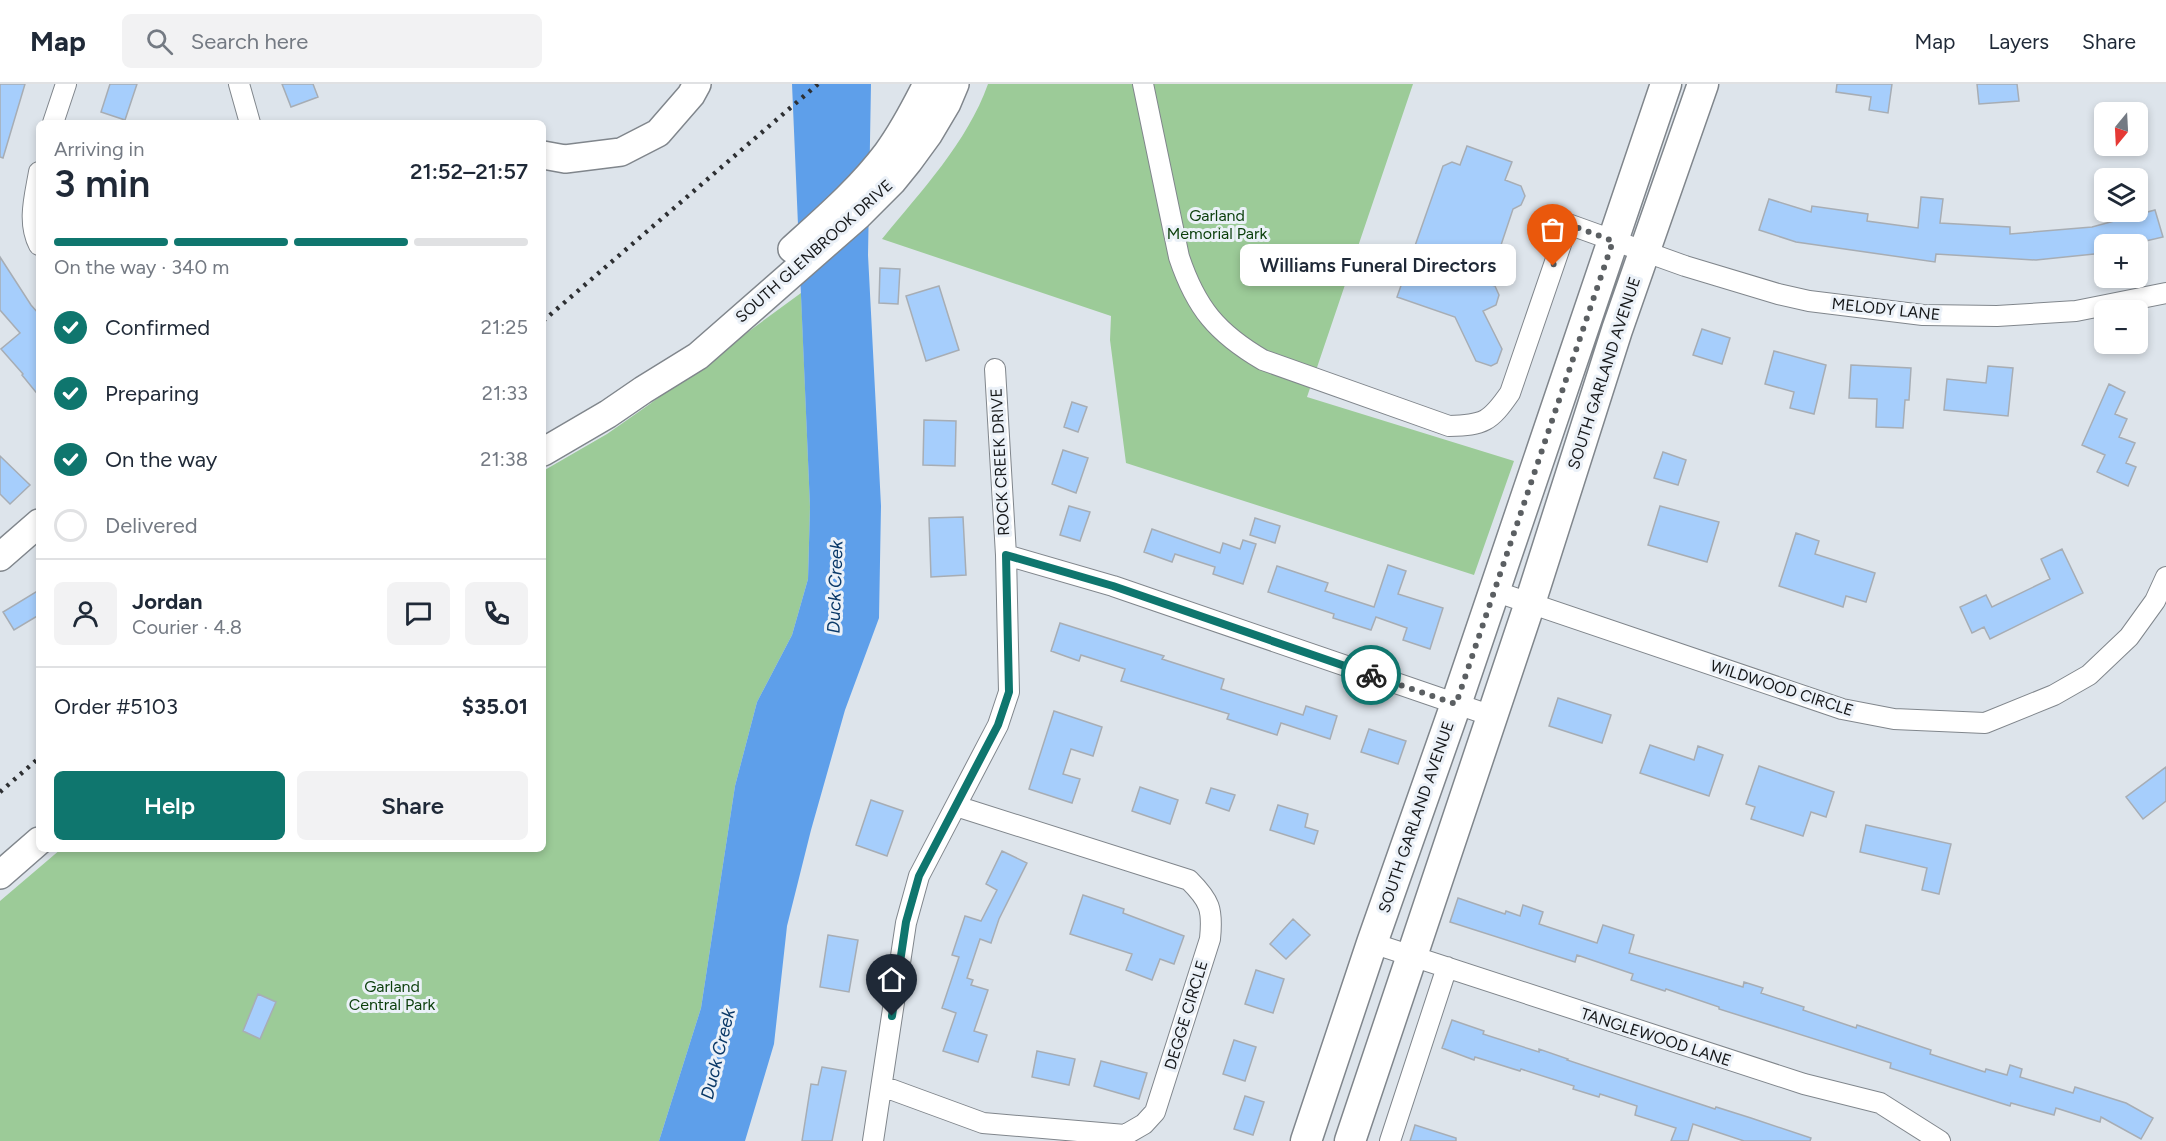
<!DOCTYPE html>
<html lang="en">
<head>
<meta charset="utf-8">
<style>
  body { margin:0; font-family:Figtree,sans-serif; background:#f2f2f3; color:#1f2937; height:100vh; display:flex; flex-direction:column; font-size:22px; white-space:nowrap }
  * { box-sizing:border-box; margin:0 }
  p { font-size:20px; color:#747a83 }
  .icon { flex:none; width:33px; height:33px; fill:none; stroke:currentColor; stroke-width:2; stroke-linecap:round; stroke-linejoin:round }
  .map { position:relative; flex:1; overflow:hidden }
  .panel { position:absolute; left:36px; top:36px; width:510px; height:732px; display:flex; flex-direction:column; background:#fff; border-radius:9px; box-shadow:0 3px 9px #0003 }
  .panel>* { flex:none }
  .needle { width:39px; rotate:198deg }
  .buttons { position:absolute; left:2094px; top:18px; display:grid; gap:12px }
  .buttons a { display:grid; place-items:center; width:54px; height:54px; border-radius:9px; background:#fff; box-shadow:0 3px 9px #0003; font-size:30px }
  .pin { position:absolute; display:grid; place-items:center; width:51px; height:51px; color:#fff; margin:-62px -26px; border-radius:50% 50% 50% 0; rotate:-45deg; box-shadow:0 0 6px #0007 }
  .pin .icon { rotate:45deg }
  .courier { position:absolute; display:grid; place-items:center; width:60px; height:60px; margin:-30px; border:4px solid #0f766e; border-radius:50%; background:#fff; color:#222; box-shadow:0 2px 8px #0007 }
  .bubble { position:absolute; height:42px; border-radius:9px; background:#fff; box-shadow:0 3px 9px #0003; font-size:20px; font-weight:600; line-height:42px; text-align:center }
  .headline em { font-style:normal; font-weight:600 }
  .headline div { display:flex; flex-direction:column-reverse }
  .headline { display:flex; align-items:center; justify-content:space-between; height:102px; padding:0 18px }
  h1 { font-size:39px; font-weight:600; line-height:45px }
  .bar { display:grid; grid-template-columns:repeat(4,1fr); gap:9px 6px; align-content:center; height:72px; padding:0 18px }
  .bar i { height:8px; border-radius:4px; background:#e0e1e3 }
  .bar .selected { background:#0f766e }
  .bar p { grid-column:span 4 }
  .line { display:flex; align-items:center; gap:15px; padding:0 18px; border-top:2px solid #e0e1e3 }
  .line div { flex:1 }
  .round { display:grid; place-items:center; flex:none; width:63px; height:63px; border-radius:9px; background:#f2f2f3 }
  ol { padding:0 18px; list-style:none }
  li { display:flex; align-items:center; gap:18px; height:66px }
  li p { margin-inline-start:auto }
  li .icon { padding:6px; border-radius:50%; background:#0f766e; color:#fff; stroke-width:4 }
  li:last-child { color:#747a83 }
  li i { width:33px; height:33px; border:3px solid #e0e1e3; border-radius:50% }
  .primary-button { display:flex; gap:12px; margin-top:auto; padding:12px 18px }
  .primary-button a { flex:1; height:69px; border-radius:9px; background:#0f766e; color:#fff; font-size:24px; font-weight:600; line-height:69px; text-align:center }
  .primary-button a+a { background:#f2f2f3; color:#1f2937 }
  header { display:flex; align-items:center; gap:36px; box-sizing:border-box; height:84px; padding:0 30px; background:#fff; border-bottom:2px solid #e0e1e3 }
  header strong { font-size:28px }
  nav { display:flex; gap:33px; margin-inline-start:auto; font-size:21px }
  .search { width:420px; height:54px; background:#f2f2f3; display:flex; align-items:center; gap:15px; box-sizing:border-box; padding:0 21px; border-radius:9px; color:#747a83; font-size:22px }
  .map>svg:first-child { display:block }
  .green { fill:#9ccb98 }
  .water { fill:#5e9fea }
  .building { fill:#a6cefc; stroke:#a7adb4; stroke-width:1.5 }
  .lines { fill:none; stroke-linecap:round; stroke-linejoin:round }
  .street-casing { stroke:#80868c; stroke-width:22 }
  .secondary-casing { stroke:#80868c; stroke-width:30 }
  .primary-casing { stroke:#80868c; stroke-width:33 }
  .street { stroke:#fff; stroke-width:20 }
  .secondary { stroke:#fff; stroke-width:27 }
  .primary { stroke:#fff; stroke-width:30 }
  .rail { stroke:#2d2f32; stroke-width:4.5; stroke-dasharray:3 6; stroke-linecap:butt }
  .done { stroke:#5b5f62; stroke-width:6; stroke-dasharray:0 10.8 }
  .route { stroke:#0f766e; stroke-width:8 }
  .labels { text-anchor:middle; dominant-baseline:central; stroke-width:6; stroke-linejoin:round; paint-order:stroke }
  .park-label { font-size:16px; fill:#0a3e0a; stroke:#ebf1f8 }
  .street-label { font-size:16px; fill:#151719; stroke:#ebf1f8 }
  .water-label { font-size:18px; font-style:italic; fill:#0a3968; stroke:#ebf1f8 }
</style>
</head>
<body>
<header>
<strong>Map</strong>
<div class="search"><svg class="icon" aria-label="search" viewBox="0 0 24 24"><circle cx="10" cy="10" r="6"/><path d="M15 15l6 6"/></svg>Search here</div>
<nav><a>Map</a><a>Layers</a><a>Share</a></nav>
</header>
<div class="map">
<svg width="2166" height="1057" viewBox="0 0 2166 1057">
  <rect width="100%" height="100%" fill="#dde4eb"/>
  <!-- green -->
  <path class="green" d="M 988,0 L 1413,0 L 1307,313 L 1514,377 L 1474,491 L 1126,379 L 1110,256 L 1111,232 L 882,155 C 921,107 967,59 988,0 Z
    M 801,209 L 810,423 L 808,495 L 792,551 L 757,618 L 735,702 L 701,924 L 659,1057 L 0,1057 L 0,817 L 61,765 L 543,765 L 543,387 L 607,350 L 647,322 Z"/>
  <!-- water -->
  <path class="water" d="M 792,0 L 871,0 L 868,171 L 881,422 L 879,534 L 845,626 L 811,746 L 787,842 L 774,960 L 745,1057 L 659,1057 L 701,924 L 735,702 L 757,618 L 792,551 L 808,495 L 810,423 Z"/>
  <!-- building -->
  <path class="building" d="M 0,0 L 25,0 L 3,74 L 0,73 Z
    M 110,0 L 137,0 L 125,36 L 101,28 Z
    M 282,0 L 313,0 L 318,13 L 291,23 Z
    M 1837,0 L 1892,0 L 1888,29 L 1869,26 L 1871,13 L 1836,8 Z
    M 1977,0 L 2017,0 L 2019,17 L 1979,20 Z
    M 1467,62 L 1512,78 L 1505,96 L 1521,102 L 1525,112 L 1521,121 L 1513,125 L 1488,200 L 1495,202 L 1499,211 L 1496,221 L 1483,227 L 1502,265 L 1497,279 L 1491,282 L 1476,277 L 1455,233 L 1397,213 L 1443,82 L 1452,78 L 1460,81 Z
    M 1921,113 L 1943,115 L 1940,139 L 2010,143 L 2010,150 L 2092,143 L 2155,126 L 2163,153 L 2133,160 L 2104,160 L 2104,169 L 2036,176 L 1936,170 L 1935,178 L 1796,158 L 1759,146 L 1769,115 L 1811,128 L 1812,122 L 1868,130 L 1867,137 L 1918,144 Z
    M 0,173 L 31,221 L 39,230 L 39,312 L 22,291 L 23,290 L 1,265 L 20,249 L 0,226 Z
    M 880,184 L 900,185 L 898,220 L 879,219 Z
    M 939,202 L 959,266 L 926,277 L 906,212 Z
    M 1702,245 L 1730,254 L 1722,280 L 1693,271 Z
    M 1774,267 L 1826,281 L 1814,330 L 1790,324 L 1794,308 L 1765,300 Z
    M 1851,281 L 1911,284 L 1909,316 L 1905,316 L 1903,344 L 1876,343 L 1877,315 L 1849,314 Z
    M 1988,282 L 2013,284 L 2008,332 L 1944,326 L 1947,295 L 1986,299 Z
    M 2109,300 L 2125,308 L 2115,330 L 2127,335 L 2119,353 L 2135,359 L 2126,379 L 2136,383 L 2128,402 L 2097,388 L 2105,371 L 2082,361 Z
    M 1072,318 L 1087,323 L 1078,348 L 1064,343 Z
    M 924,336 L 956,337 L 955,382 L 923,381 Z
    M 1063,366 L 1088,374 L 1076,409 L 1052,400 Z
    M 1663,368 L 1686,376 L 1678,401 L 1654,394 Z
    M 0,372 L 30,401 L 10,420 L 0,410 Z
    M 1069,422 L 1090,428 L 1080,457 L 1060,451 Z
    M 1660,422 L 1719,438 L 1707,478 L 1648,461 Z
    M 963,433 L 966,491 L 931,493 L 929,434 Z
    M 1255,434 L 1280,442 L 1275,459 L 1250,451 Z
    M 1152,445 L 1220,469 L 1223,459 L 1240,465 L 1243,456 L 1256,460 L 1243,500 L 1213,490 L 1215,483 L 1175,470 L 1172,478 L 1144,468 Z
    M 1796,449 L 1819,457 L 1815,470 L 1875,489 L 1866,518 L 1846,512 L 1843,523 L 1779,502 Z
    M 2062,465 L 2083,509 L 1990,555 L 1984,543 L 1972,549 L 1960,523 L 1986,511 L 1992,523 L 2050,495 L 2041,475 Z
    M 1388,481 L 1406,487 L 1398,510 L 1443,524 L 1430,565 L 1403,556 L 1407,544 L 1376,533 L 1371,546 L 1333,534 L 1334,530 L 1268,508 L 1277,482 L 1328,499 L 1325,507 L 1374,523 Z
    M 39,506 L 39,531 L 14,546 L 3,528 Z
    M 1060,539 L 1164,572 L 1162,575 L 1224,595 L 1221,605 L 1303,631 L 1306,622 L 1337,632 L 1330,655 L 1281,639 L 1277,651 L 1227,635 L 1229,630 L 1121,597 L 1125,585 L 1081,571 L 1079,577 L 1051,567 Z
    M 1558,614 L 1611,631 L 1602,659 L 1549,642 Z
    M 1054,627 L 1102,643 L 1093,672 L 1071,665 L 1063,690 L 1080,695 L 1072,719 L 1029,705 Z
    M 1369,645 L 1406,657 L 1398,680 L 1361,668 Z
    M 1650,661 L 1694,676 L 1698,662 L 1723,671 L 1709,712 L 1640,689 Z
    M 1759,682 L 1834,708 L 1826,733 L 1811,728 L 1803,752 L 1751,735 L 1755,723 L 1746,720 Z
    M 2166,683 L 2166,717 L 2143,735 L 2126,713 Z
    M 1140,703 L 1178,716 L 1170,740 L 1132,727 Z
    M 1211,704 L 1235,711 L 1229,727 L 1206,719 Z
    M 871,716 L 903,727 L 887,772 L 856,761 Z
    M 1278,721 L 1308,730 L 1305,743 L 1318,747 L 1314,760 L 1270,746 Z
    M 1866,741 L 1951,760 L 1939,810 L 1922,806 L 1927,784 L 1860,768 Z
    M 1002,767 L 1027,779 L 999,835 L 991,859 L 980,855 L 967,894 L 973,896 L 971,901 L 988,906 L 974,947 L 987,951 L 978,978 L 943,967 L 956,929 L 942,924 L 959,873 L 952,871 L 965,832 L 981,837 L 997,806 L 986,800 Z
    M 1083,811 L 1124,825 L 1123,829 L 1184,852 L 1174,880 L 1160,875 L 1152,896 L 1126,886 L 1132,870 L 1070,850 Z
    M 1458,814 L 1505,830 L 1506,827 L 1520,832 L 1523,821 L 1543,828 L 1539,840 L 1597,859 L 1603,841 L 1634,851 L 1629,869 L 1743,903 L 1744,898 L 1763,904 L 1761,909 L 1804,923 L 1803,926 L 1856,944 L 1857,941 L 1931,966 L 1930,970 L 1985,988 L 1986,985 L 2007,991 L 2010,981 L 2022,985 L 2020,993 L 2073,1009 L 2075,1003 L 2126,1019 L 2153,1034 L 2141,1055 L 2101,1033 L 2100,1038 L 2056,1024 L 2054,1031 L 2011,1019 L 2010,1022 L 1922,994 L 1890,984 L 1891,979 L 1719,925 L 1719,923 L 1666,905 L 1665,907 L 1631,896 L 1633,890 L 1577,871 L 1575,878 L 1450,838 Z
    M 1293,835 L 1310,851 L 1286,875 L 1270,860 Z
    M 828,851 L 858,856 L 849,908 L 820,903 Z
    M 1256,886 L 1284,895 L 1273,929 L 1245,920 Z
    M 258,910 L 276,918 L 260,955 L 243,947 Z
    M 1452,936 L 1484,947 L 1483,950 L 1539,968 L 1539,965 L 1568,975 L 1567,976 L 1715,1025 L 1716,1023 L 1751,1034 L 1811,1054 L 1810,1057 L 1744,1057 L 1693,1040 L 1688,1057 L 1671,1057 L 1676,1044 L 1635,1031 L 1637,1022 L 1600,1010 L 1599,1013 L 1573,1005 L 1574,1002 L 1521,985 L 1520,987 L 1475,973 L 1474,976 L 1442,964 Z
    M 1234,956 L 1256,963 L 1245,997 L 1223,990 Z
    M 1037,967 L 1075,975 L 1069,1001 L 1032,993 Z
    M 1101,977 L 1147,989 L 1139,1015 L 1094,1002 Z
    M 822,983 L 846,987 L 832,1057 L 802,1057 L 811,1000 L 818,1001 Z
    M 1245,1012 L 1264,1018 L 1253,1051 L 1234,1045 Z
    M 1415,1041 L 1456,1054 L 1456,1057 L 1410,1057 Z"/>
  <g class="lines">
    <!-- street casing -->
    <g class="street-casing">
      <path id="street" d="M 239,0 L 250,39
        M 1143,0 L 1179,173 C 1196,224 1217,249 1263,276 L 1449,342 C 1484,341 1490,338 1510,309 L 1568,140 L 1685,182 L 1778,210 L 1809,217 L 1923,231 L 1997,232 L 2076,227 L 2166,209
        M 53,39 L 66,0
        M 39,88 C 35,112 27,138 39,161
        M 1006,471 L 1113,502 L 1492,632
        M 1494,507 L 1842,625 L 1894,635 L 1985,639 L 2054,611 L 2089,591 L 2129,553 L 2155,517 L 2166,493
        M 1372,859 L 1804,1000 L 1880,1019 L 1940,1057
        M 882,1002 L 983,1039 L 1125,1051 L 1144,1040 L 1155,1028 L 1210,855 C 1213,825 1210,817 1189,796 L 956,722
        M 873,1057 L 906,839 L 919,792 L 998,641 L 1009,608 L 1006,471 L 995,285
        M 1390,1057 L 1447,883"/>
    </g>
    <!-- secondary casing -->
    <g class="secondary-casing">
      <path id="secondary" d="M 543,71 L 565,75 L 621,68 L 658,49 L 691,11 L 697,0
        M 792,165 C 825,135 860,105 887,69 C 903,47 915,24 927,0
        M 543,368 L 608,330 L 643,306 L 698,272 L 859,131 L 892,98 L 909,77 L 928,51 L 947,19 L 955,0
        M 0,473 L 39,439
        M 0,791 L 39,757"/>
    </g>
    <!-- primary casing -->
    <g class="primary-casing">
      <path id="primary" d="M 1306,1057 L 1372,859 L 1456,620 L 1666,0
        M 1350,1057 L 1530,519 L 1617,246 L 1703,0"/>
    </g>
    <!-- street -->
    <use href="#street" class="street"/>
    <!-- secondary -->
    <use href="#secondary" class="secondary"/>
    <!-- primary -->
    <use href="#primary" class="primary"/>
    <!-- rail -->
    <path class="rail" d="M 543,237 L 818,0
      M 0,708 L 39,674"/>
  </g>
  <g class="lines">
    <!-- done -->
    <path class="done" d="M 1371,591 L 1456,620 L 1613,157 L 1568,140 L 1553,182"/>
    <!-- route -->
    <path class="route" d="M 892,932 L 906,838 L 919,792 L 998,641 L 1009,608 L 1006,471 L 1113,502 L 1371,591"/>
  </g>
  <g class="labels">
    <!-- park labels -->
    <g class="park-label">
      <text x="1217" y="131">Garland<tspan x="1217" dy="18">Memorial Park</tspan></text>
      <text x="392" y="902">Garland<tspan x="392" dy="18">Central Park</tspan></text>
    </g>
    <!-- street labels -->
    <g class="street-label">
      <text transform="translate(814 167) rotate(-42)">SOUTH GLENBROOK DRIVE</text>
      <text transform="translate(1886 225) rotate(6)">MELODY LANE</text>
      <text transform="translate(1604 289) rotate(-72)">SOUTH GARLAND AVENUE</text>
      <text transform="translate(1000 378) rotate(-93)">ROCK CREEK DRIVE</text>
      <text transform="translate(1782 604) rotate(18)">WILDWOOD CIRCLE</text>
      <text transform="translate(1416 733) rotate(-71)">SOUTH GARLAND AVENUE</text>
      <text transform="translate(1186 931) rotate(-73)">DEGGE CIRCLE</text>
      <text transform="translate(1656 953) rotate(18)">TANGLEWOOD LANE</text>
    </g>
    <!-- water labels -->
    <g class="water-label">
      <text transform="translate(835 503) rotate(-88)">Duck Creek</text>
      <text transform="translate(718 970) rotate(-76)">Duck Creek</text>
    </g>
  </g>
</svg>
<div class="buttons">
<a><svg class="needle" viewBox="-14 -14 28 28"><path d="M0-13l5 13h-10z" fill="#e53935"/><path d="M0 13l5-13h-10z" fill="#747a83"/></svg></a>
<a><svg class="icon" aria-label="layers" viewBox="0 0 24 24"><path d="M12 4l9 5-9 5-9-5zM3 14l9 5 9-5"/></svg></a>
<a>+</a>
<a>−</a>
</div>
<div class="pin" style="left:1553px;top:182px;background:#ea580c"><svg class="icon" aria-label="bag" viewBox="0 0 24 24"><path d="M5 8h14l-1 12H6zM9 8a3 3 0 0 1 6 0"/></svg></div>
<div class="pin" style="left:892px;top:932px;background:#1f2937"><svg class="icon" aria-label="home" viewBox="0 0 24 24"><path d="M3 11l9-7 9 7M6 9v11h12V9"/></svg></div>
<div class="courier" style="left:1371px;top:591px"><svg class="icon" aria-label="bike" viewBox="0 0 24 24"><circle cx="6" cy="16" r="4"/><circle cx="18" cy="16" r="4"/><path d="M6 16l4-8h5l3 8M10 8l3 8H6M13 5h3"/></svg></div>
<div class="bubble" style="left:1240px;top:160px;width:276px">Williams Funeral Directors</div>
<section class="panel">
<div class="headline"><div><h1>3 min</h1><p>Arriving in</p></div><em>21:52–21:57</em></div>
<div class="bar"><i class="selected"></i><i class="selected"></i><i class="selected"></i><i></i><p>On the way · 340 m</p></div>
<ol>
<li><svg class="icon" aria-label="check" viewBox="0 0 24 24"><path d="M5 12l5 5 9-10"/></svg>Confirmed<p>21:25</p></li>
<li><svg class="icon" aria-label="check" viewBox="0 0 24 24"><path d="M5 12l5 5 9-10"/></svg>Preparing<p>21:33</p></li>
<li><svg class="icon" aria-label="check" viewBox="0 0 24 24"><path d="M5 12l5 5 9-10"/></svg>On the way<p>21:38</p></li>
<li><i></i>Delivered</li>
</ol>
<div class="line" style="height:108px"><a class="round"><svg class="icon" aria-label="person" viewBox="0 0 24 24"><circle cx="12" cy="8" r="4"/><path d="M4 21q1-7 8-7t8 7"/></svg></a><div><b>Jordan</b><p>Courier · 4.8</p></div><a class="round"><svg class="icon" aria-label="chat" viewBox="0 0 24 24"><path d="M4 5h16v11H9l-5 4z"/></svg></a><a class="round"><svg class="icon" aria-label="phone" viewBox="0 0 24 24"><path d="M5 4h4l2 5-3 2q2 4 5 5l2-3 5 2v4C11 20 4 13 5 4z"/></svg></a></div>
<div class="line" style="height:78px"><div>Order #5103</div><b>$35.01</b></div>
<div class="primary-button"><a>Help</a><a>Share</a></div>
</section>
</div>
</body>
</html>
